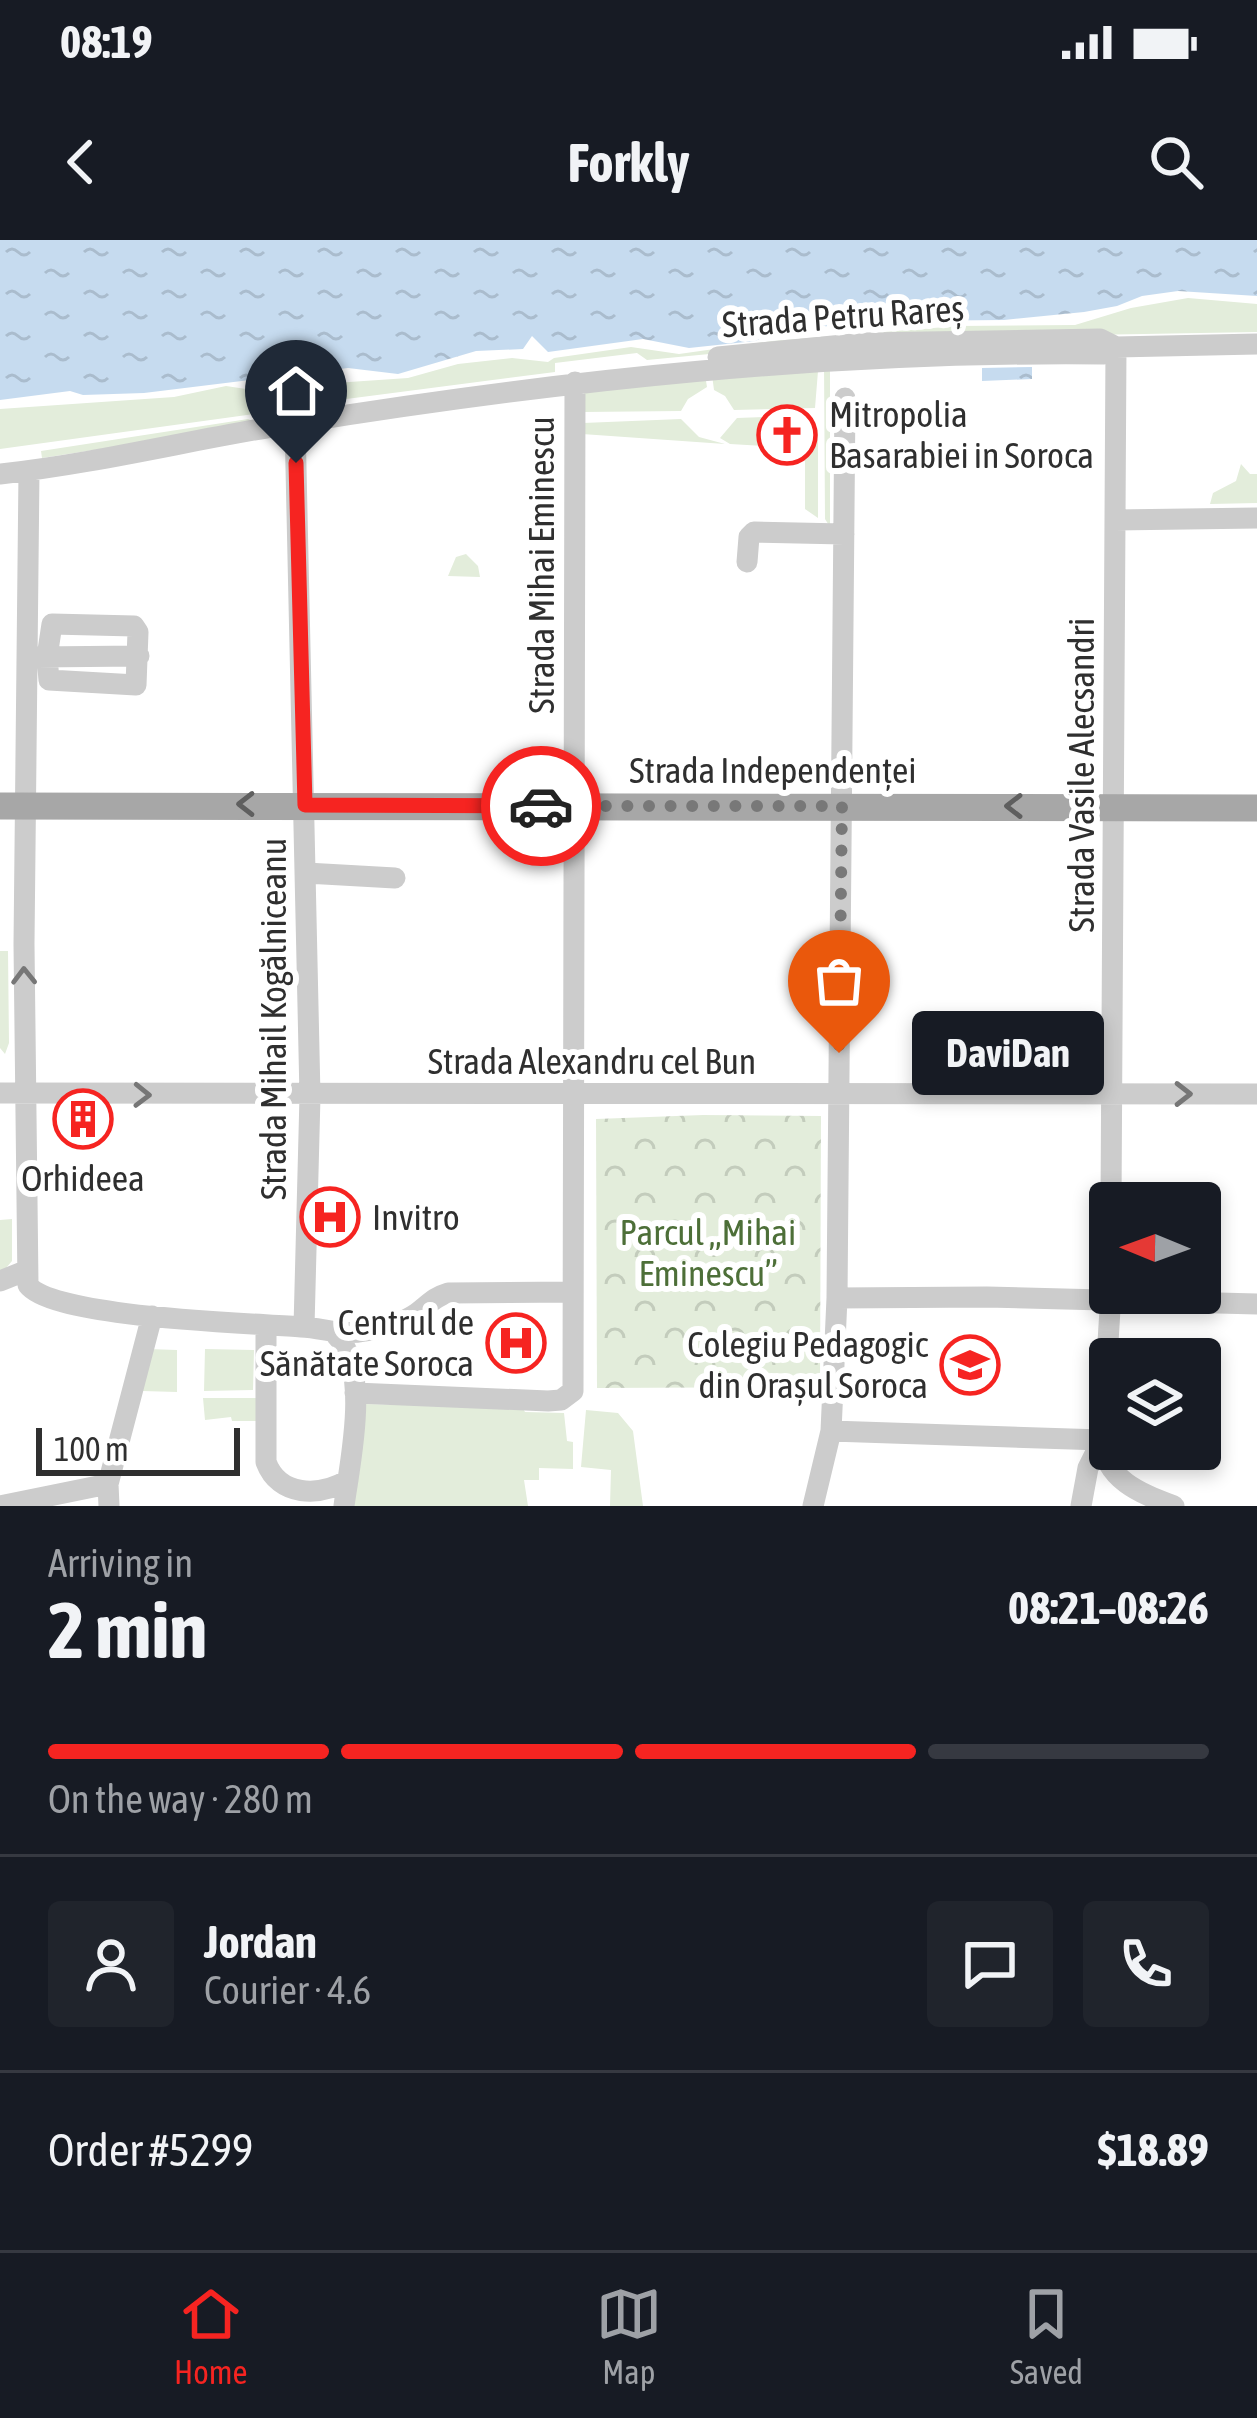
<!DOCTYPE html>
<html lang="en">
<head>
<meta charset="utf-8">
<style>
  body { margin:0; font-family:"Asap Condensed",sans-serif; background:#20242c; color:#f1f3f6; height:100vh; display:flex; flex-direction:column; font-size:45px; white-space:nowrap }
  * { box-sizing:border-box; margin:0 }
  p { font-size:39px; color:#9ea1a6 }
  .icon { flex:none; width:66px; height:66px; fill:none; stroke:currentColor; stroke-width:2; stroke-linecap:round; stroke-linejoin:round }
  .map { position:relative; height:1266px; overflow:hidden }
  .details { display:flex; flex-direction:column; background:#171b24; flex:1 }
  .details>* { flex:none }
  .needle { width:78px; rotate:271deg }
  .tools { position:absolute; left:1089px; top:942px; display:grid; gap:24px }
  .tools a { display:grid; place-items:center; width:132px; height:132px; border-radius:12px; background:#171b24; box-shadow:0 6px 18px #0003; font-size:60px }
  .scale { position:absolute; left:36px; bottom:30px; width:204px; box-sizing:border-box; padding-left:12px; border:6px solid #2f2f2f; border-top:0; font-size:33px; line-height:42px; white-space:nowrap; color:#2f2f2f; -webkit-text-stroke:9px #fff; paint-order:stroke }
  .pin { position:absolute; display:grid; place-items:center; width:102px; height:102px; color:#fff; margin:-123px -51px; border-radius:50% 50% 50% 0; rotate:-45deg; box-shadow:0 0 12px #0007 }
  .pin .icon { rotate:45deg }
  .courier { position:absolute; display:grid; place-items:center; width:120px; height:120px; margin:-60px; border:9px solid #f62421; border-radius:50%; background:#fff; color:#222; box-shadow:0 3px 15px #0007 }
  .bubble { position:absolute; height:84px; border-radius:12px; background:#171b24; box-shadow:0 6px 18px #0003; font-size:39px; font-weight:700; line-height:84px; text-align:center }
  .headline em { font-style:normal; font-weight:700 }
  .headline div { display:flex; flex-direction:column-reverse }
  .headline { display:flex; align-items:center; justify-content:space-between; height:204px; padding:0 48px }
  h1 { font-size:78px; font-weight:700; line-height:90px }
  .bar { display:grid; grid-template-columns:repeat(4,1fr); gap:18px 12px; align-content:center; height:144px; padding:0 48px }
  .bar i { height:15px; border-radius:9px; background:#363941 }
  .bar .active { background:#f62421 }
  .bar p { grid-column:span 4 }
  .line { display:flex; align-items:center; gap:30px; padding:0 48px; border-top:3px solid #363941 }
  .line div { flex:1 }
  .round { display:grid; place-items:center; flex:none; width:126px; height:126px; border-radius:12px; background:#20242c }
  .status { display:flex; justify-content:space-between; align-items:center; height:84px; padding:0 60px; background:#171b24; direction:ltr }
  .status svg { height:33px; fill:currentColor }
  header { display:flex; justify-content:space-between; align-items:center; height:156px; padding:0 48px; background:#171b24; font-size:54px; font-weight:700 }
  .tabs { display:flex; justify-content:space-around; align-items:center; height:168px; border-top:3px solid #363941; background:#171b24; font-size:33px; color:#9ea1a6 }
  .tabs a { display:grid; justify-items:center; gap:6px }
  .tabs .active { color:#f62421 }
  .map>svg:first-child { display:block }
  .grass { fill:#e3eddb }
  .park { fill:url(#park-crowns) }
  .water { fill:url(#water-ripples) }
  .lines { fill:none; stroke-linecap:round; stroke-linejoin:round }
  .minor { stroke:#ccc; stroke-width:21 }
  .major { stroke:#a7a7a7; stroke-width:27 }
  .oneway { stroke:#5f5f5f }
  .oneway2 { stroke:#767676 }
  .done { stroke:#787878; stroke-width:12; stroke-dasharray:0 21.6 }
  .route { stroke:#f62421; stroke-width:15 }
  .labels { text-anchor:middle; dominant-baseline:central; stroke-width:12; stroke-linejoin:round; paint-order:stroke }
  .street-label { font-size:36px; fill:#2f2f2f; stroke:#fff }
  .poi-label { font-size:36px; fill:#2f2f2f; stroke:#fff; text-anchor:start }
  .park-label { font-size:36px; fill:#4d6f38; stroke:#fff }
</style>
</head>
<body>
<div class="status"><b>08:19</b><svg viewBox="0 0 49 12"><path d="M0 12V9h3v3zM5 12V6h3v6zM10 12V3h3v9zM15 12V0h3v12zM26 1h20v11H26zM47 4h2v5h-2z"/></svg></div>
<header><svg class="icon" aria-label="back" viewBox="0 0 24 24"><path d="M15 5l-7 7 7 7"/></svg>Forkly<svg class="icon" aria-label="search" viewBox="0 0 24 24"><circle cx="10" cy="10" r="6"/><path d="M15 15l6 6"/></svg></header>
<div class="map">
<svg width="1257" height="1266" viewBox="0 0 1257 1266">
  <defs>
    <pattern id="park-crowns" width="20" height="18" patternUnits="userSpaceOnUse" patternTransform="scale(3)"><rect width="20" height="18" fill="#e3eddb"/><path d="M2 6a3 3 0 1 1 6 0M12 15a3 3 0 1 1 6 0" fill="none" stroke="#c3ccbc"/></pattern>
    <pattern id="water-ripples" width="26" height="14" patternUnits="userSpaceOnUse" patternTransform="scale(3)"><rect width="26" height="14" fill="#c6dbef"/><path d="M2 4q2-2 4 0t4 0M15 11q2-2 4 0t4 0" fill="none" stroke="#aabccd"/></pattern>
  </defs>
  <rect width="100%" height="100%" fill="#fff"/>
  <!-- grass -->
  <path class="grass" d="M 1188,58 L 1257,64 L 1257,92 L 863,99 L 647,120 L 637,113 L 555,123 L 555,132 L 331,161 L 328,152 L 261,162 L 262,173 L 0,209 L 0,169 L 174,157 L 226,146 L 246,149 L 408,138 L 458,124 L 512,118 L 548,122 L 554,118 L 631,107 L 679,114 L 772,101 L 958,86 L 1075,85 L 1131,68 Z
    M 824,124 L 830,124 L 830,287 L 825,279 Z
    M 818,131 L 815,168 L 734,170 L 725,156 L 714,150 L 712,135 Z
    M 705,135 L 707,147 L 688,159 L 681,171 L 583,172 L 584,153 Z
    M 766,177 L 766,206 L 730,204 L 720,198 L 737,178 Z
    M 248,179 L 262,184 L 42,218 L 41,211 Z
    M 681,179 L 699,197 L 725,204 L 582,194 L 583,183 Z
    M 801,190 L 818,190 L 818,278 L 805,269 L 805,221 L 794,220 L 794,212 L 801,205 Z
    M 1241,224 L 1250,234 L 1257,234 L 1257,263 L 1210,264 L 1213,253 L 1236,241 Z
    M 466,314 L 478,326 L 480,337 L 448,336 L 456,317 Z
    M 0,711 L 8,711 L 9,803 L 5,814 L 0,808 Z
    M 12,979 L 12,1021 L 0,1035 L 0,980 Z
    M 148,1109 L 177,1110 L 177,1152 L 142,1151 Z
    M 205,1109 L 254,1110 L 253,1150 L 204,1151 Z
    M 203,1158 L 256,1158 L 257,1181 L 232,1181 L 231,1177 L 205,1180 Z
    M 362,1164 L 522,1167 L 525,1172 L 564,1173 L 567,1201 L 573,1202 L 573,1229 L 539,1228 L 539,1240 L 524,1240 L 528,1266 L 348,1266 Z
    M 586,1170 L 618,1173 L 633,1191 L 643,1266 L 610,1266 L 611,1230 L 581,1227 Z"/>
  <!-- park -->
  <path class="park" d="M 703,875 L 821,876 L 820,1147 L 597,1148 L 596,879 Z"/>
  <!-- water -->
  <path class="water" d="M 0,0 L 1257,0 L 1257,56 L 1178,51 L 1142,56 L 1117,66 L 1084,72 L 1004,80 L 893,81 L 877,85 L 827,86 L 813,93 L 777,92 L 755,101 L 689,108 L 643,99 L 548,112 L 532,96 L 523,109 L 476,111 L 398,134 L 348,128 L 144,153 L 83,155 L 70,151 L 0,160 Z
    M 1032,127 L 1032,139 L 982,141 L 982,128 Z"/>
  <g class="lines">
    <!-- minor -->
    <path class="minor" d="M 718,117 L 864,103 L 1100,99 L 1116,107
      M 295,183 L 310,856 L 304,1087
      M 29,231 L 24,704 L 28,1045 C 53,1078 253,1083 301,1087 C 324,1088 341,1096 365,1091 C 382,1089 403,1083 417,1073 C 428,1065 434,1057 448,1053 L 573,1052
      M 0,234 C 100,223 198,198 296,183 C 563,140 833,111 1104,114 L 1116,107 L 1257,104
      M 1115,280 L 1257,278
      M 747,322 L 749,297 L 754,292 L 844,294
      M 52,384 L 134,386 L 138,392 L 136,445 L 49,440 L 47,417 Z
      M 37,417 L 139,416
      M 306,633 L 395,638
      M 0,853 L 1257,854
      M 1111,963 L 1116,107
      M 0,1041 L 25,1031
      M 837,1058 L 987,1057 L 1257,1064
      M 266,1086 L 266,1222 C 279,1257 319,1257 348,1240
      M 336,1095 C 371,1130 350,1221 344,1266
      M 355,1153 L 548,1161 L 561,1160 L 573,1151 L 575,142
      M 831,1191 L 1102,1200 C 1105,1240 1140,1253 1174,1266
      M 0,1266 L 108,1244
      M 109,1266 L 108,1244 L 152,1076
      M 813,1266 L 831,1191 L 837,1058 L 845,158
      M 1081,1266 L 1088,1228 L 1102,1200 L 1111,1053"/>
    <!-- major -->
    <path class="major" d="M 0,566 L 1257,568"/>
  </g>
  <!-- one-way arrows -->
  <defs><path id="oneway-chevron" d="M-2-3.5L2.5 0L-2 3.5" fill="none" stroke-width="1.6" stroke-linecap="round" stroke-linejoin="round" transform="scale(3)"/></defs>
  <g class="oneway">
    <use href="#oneway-chevron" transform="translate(246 564) rotate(180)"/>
    <use href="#oneway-chevron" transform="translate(1014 566) rotate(-180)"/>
  </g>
  <g class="oneway2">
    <use href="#oneway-chevron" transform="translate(24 736) rotate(-91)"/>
    <use href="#oneway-chevron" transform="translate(1183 854)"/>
    <use href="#oneway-chevron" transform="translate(142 855) rotate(1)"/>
  </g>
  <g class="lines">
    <!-- done -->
    <path class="done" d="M 541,566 L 842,566 L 839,813"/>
    <!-- route -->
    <path class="route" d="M 296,223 L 305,565 L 541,566"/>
  </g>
  <!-- icons -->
  <defs>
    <g id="church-ring" transform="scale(3)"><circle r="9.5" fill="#fff" stroke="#f62421" stroke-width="1.5"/><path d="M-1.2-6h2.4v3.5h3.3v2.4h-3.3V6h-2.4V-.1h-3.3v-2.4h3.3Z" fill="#f62421"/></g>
    <g id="building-ring" transform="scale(3)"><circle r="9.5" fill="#fff" stroke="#f62421" stroke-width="1.5"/><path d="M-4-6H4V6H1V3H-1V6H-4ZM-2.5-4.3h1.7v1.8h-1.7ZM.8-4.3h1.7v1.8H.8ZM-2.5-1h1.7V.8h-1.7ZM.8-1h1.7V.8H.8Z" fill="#f62421"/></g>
    <g id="hospital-ring" transform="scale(3)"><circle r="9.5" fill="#fff" stroke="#f62421" stroke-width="1.5"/><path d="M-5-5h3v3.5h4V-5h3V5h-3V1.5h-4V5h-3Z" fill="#f62421"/></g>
    <g id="university-ring" transform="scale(3)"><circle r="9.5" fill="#fff" stroke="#f62421" stroke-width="1.5"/><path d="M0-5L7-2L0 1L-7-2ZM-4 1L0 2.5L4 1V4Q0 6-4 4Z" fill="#f62421"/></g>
  </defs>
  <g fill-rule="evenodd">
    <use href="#church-ring" x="787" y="195"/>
    <use href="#building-ring" x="83" y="879"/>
    <use href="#hospital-ring" x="330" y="977"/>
    <use href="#hospital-ring" x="516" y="1103"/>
    <use href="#university-ring" x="970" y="1125"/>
  </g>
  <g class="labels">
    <!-- street labels -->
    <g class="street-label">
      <text transform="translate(843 76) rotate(-4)">Strada Petru Rareș</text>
      <text transform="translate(541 325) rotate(-90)">Strada Mihai Eminescu</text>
      <text x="773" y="530">Strada Independenței</text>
      <text transform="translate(1081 535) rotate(-90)">Strada Vasile Alecsandri</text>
      <text transform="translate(273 779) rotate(-90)">Strada Mihail Kogălniceanu</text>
      <text x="592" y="821">Strada Alexandru cel Bun</text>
    </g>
    <!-- poi labels -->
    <g class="poi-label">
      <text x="829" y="174">Mitropolia<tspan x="829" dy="41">Basarabiei in Soroca</tspan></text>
      <text x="83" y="938" text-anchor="middle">Orhideea</text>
      <text x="372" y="977">Invitro</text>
      <text x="474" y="1082" text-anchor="end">Centrul de<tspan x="474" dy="41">Sănătate Soroca</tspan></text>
      <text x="928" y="1104" text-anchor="end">Colegiu Pedagogic<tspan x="928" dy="41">din Orașul Soroca</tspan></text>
    </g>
    <!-- park labels -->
    <g class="park-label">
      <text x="708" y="992">Parcul „Mihai<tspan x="708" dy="41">Eminescu”</tspan></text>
    </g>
  </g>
</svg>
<div class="tools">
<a><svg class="needle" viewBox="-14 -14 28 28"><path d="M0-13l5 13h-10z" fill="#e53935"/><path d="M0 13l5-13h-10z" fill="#9ea1a6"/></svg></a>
<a><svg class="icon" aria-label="layers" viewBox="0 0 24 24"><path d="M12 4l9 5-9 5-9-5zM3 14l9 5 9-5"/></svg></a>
</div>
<div class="scale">100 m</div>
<div class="pin" style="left:839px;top:813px;background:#ea580c"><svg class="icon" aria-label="bag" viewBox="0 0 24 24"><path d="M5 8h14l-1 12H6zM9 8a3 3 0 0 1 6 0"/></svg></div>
<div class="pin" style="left:296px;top:223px;background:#1f2937"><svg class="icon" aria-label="home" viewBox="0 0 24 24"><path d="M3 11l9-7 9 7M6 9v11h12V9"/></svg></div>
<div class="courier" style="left:541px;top:566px"><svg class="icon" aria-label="car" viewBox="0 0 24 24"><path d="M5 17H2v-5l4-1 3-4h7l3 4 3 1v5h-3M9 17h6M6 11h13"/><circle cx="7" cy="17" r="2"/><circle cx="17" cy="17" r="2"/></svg></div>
<div class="bubble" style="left:912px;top:771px;width:192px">DaviDan</div>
</div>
<section class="details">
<div class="headline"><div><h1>2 min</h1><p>Arriving in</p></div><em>08:21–08:26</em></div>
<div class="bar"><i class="active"></i><i class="active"></i><i class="active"></i><i></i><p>On the way · 280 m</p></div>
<div class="line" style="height:216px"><a class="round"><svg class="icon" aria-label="person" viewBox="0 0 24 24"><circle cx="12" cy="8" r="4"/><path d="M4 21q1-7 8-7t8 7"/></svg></a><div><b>Jordan</b><p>Courier · 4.6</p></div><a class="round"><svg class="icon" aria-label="chat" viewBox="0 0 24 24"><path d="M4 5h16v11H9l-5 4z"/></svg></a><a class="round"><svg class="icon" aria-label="phone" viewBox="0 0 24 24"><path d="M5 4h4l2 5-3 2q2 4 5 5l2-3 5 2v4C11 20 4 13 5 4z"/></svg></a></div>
<div class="line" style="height:156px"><div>Order #5299</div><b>$18.89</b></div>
</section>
<nav class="tabs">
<a class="active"><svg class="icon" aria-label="home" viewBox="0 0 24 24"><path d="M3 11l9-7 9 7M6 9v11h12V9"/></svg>Home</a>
<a><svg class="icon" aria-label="map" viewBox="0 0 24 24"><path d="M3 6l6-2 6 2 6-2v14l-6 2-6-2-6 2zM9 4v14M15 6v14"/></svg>Map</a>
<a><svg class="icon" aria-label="saved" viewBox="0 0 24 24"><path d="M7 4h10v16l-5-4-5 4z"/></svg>Saved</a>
</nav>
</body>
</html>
